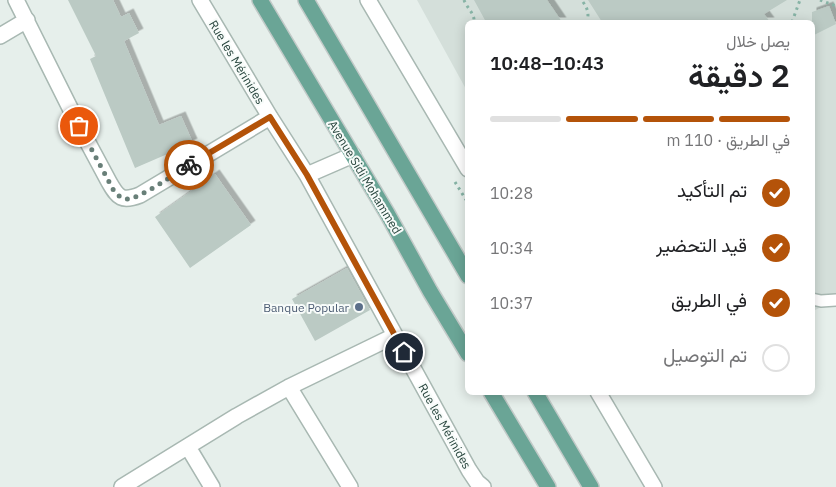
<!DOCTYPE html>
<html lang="ar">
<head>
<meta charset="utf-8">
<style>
  body { margin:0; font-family:"IBM Plex Sans",Vazirmatn,sans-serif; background:#f6f6f6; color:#202124; direction:rtl; height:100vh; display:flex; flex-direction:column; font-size:19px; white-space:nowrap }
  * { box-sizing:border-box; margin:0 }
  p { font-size:16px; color:#757577 }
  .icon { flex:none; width:28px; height:28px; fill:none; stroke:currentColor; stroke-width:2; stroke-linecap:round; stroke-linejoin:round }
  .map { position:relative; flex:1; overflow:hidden; direction:ltr }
  .drawer { position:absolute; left:465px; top:20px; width:350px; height:375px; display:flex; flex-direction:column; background:#fff; border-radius:8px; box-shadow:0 2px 12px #0003; direction:rtl }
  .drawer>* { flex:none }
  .pin { position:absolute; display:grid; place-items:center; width:42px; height:42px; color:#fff; margin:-21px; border:2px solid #fff; border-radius:50%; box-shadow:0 1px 5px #0007 }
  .courier { position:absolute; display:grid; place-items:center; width:50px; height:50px; margin:-25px; border:4px solid #b45309; border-radius:50%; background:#fff; color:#222; box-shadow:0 1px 6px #0007 }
  .headline em { font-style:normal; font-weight:600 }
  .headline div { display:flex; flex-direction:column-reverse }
  .headline { display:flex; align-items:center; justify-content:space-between; height:85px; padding:0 25px }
  h1 { font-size:32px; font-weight:600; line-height:38px }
  .bar { display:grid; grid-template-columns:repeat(4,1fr); gap:8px 5px; align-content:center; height:60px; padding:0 25px }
  .bar i { height:6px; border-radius:4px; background:#e0e0e0 }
  .bar .on { background:#b45309 }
  .bar p { grid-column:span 4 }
  ol { padding:0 25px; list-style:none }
  li { display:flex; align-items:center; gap:15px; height:55px }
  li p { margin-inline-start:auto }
  li .icon { padding:5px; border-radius:50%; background:#b45309; color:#fff; stroke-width:4 }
  li:last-child { color:#757577 }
  li i { width:28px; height:28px; border:2px solid #e0e0e0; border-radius:50% }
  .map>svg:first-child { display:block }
  .built { fill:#d4dfda }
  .building { fill:#bbcac4; filter:url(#shadow) }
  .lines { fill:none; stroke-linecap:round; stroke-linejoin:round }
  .service-casing { stroke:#a8b8b2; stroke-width:14 }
  .minor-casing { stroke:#a8b8b2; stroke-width:18 }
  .primary-casing { stroke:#c2cac8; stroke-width:18 }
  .path { stroke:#86b3a5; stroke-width:3; stroke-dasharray:2.5 4; stroke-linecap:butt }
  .service { stroke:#fff; stroke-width:11 }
  .minor { stroke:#fff; stroke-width:15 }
  .primary { stroke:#6aa596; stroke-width:15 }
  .done { stroke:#687f78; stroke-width:5; stroke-dasharray:0 9 }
  .route { stroke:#b45309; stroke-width:6 }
  .service-dot { fill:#5c6f8a; stroke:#f7fbf9; stroke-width:2 }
  .labels { text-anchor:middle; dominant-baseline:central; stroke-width:4; stroke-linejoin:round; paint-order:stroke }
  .street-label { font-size:12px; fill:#24423a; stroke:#f7fbf9 }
  .service-label { font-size:12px; fill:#4e5e75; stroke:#f7fbf9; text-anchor:end }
</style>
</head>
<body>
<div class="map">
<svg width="836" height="487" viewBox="0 0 836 487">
  <defs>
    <filter id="shadow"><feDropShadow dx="4.5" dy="-4.5" stdDeviation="0" flood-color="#0004"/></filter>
  </defs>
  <rect width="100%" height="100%" fill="#e6efeb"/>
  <!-- built -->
  <path class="built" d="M 417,0 L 836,0 L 836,300 L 813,311 L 812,22 L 468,22 L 467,91 Z"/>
  <!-- building -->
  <path class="building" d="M 68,0 L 113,0 L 121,17 L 129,13 L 139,33 L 124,41 L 159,125 L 181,116 L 193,143 L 135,168 L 90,59 L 96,56 Z
    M 474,0 L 547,0 L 562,22 L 486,22 Z
    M 588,0 L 787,0 L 764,14 L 770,22 L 602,22 Z
    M 829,6 L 836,24 L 812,36 L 812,12 Z
    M 215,174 L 251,225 L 190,268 L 155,217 Z
    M 347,268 L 370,310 L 315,341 L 292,299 Z"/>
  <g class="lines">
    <!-- service casing -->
    <g class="service-casing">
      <path id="service" d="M 812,299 L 821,301 L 836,300"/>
    </g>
    <!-- minor casing -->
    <g class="minor-casing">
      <path id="minor" d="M 16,0 L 79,126 L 109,182 C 118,198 122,202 140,195 L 270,117
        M 200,0 L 270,117 L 307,175 L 469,470 L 477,482 L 483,487
        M 368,0 L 468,169
        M 0,36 L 27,20
        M 307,175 L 353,155
        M 289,387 L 350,487
        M 598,392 L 654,487
        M 188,447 L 212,487
        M 122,487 L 237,416 L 289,387 L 394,336"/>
    </g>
    <!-- primary casing -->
    <g class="primary-casing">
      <path id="primary" d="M 260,0 L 387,213 L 430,291 L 468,354
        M 306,0 C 360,92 415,184 468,276
        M 491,392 L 548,487
        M 535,392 L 591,487"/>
    </g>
    <!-- path -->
    <path class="path" d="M 464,0 C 467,8 475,14 474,22
      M 820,0 L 836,6
      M 583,2 C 588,9 589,14 587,22
      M 792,22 L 800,0
      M 455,182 L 468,203"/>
    <!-- service -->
    <use href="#service" class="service"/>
    <!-- minor -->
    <use href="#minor" class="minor"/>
    <!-- primary -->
    <use href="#primary" class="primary"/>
  </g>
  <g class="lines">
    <!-- done -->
    <path class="done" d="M 79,126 L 114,191 C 118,195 121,199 127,199 C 139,199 177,173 189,165"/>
    <!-- route -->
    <path class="route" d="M 189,165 L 270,117 L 307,175 L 404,352"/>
  </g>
  <!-- markers -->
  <circle class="service-dot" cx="359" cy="307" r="5"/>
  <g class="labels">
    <!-- street labels -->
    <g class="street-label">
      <text transform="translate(237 62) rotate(59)">Rue les Mérinides</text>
      <text transform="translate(365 177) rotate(59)">Avenue Sidi Mohammed</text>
      <text transform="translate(445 426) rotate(61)">Rue les Mérinides</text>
    </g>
    <!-- service labels -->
    <g class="service-label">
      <text x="349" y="307">Banque Popular</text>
    </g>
  </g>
</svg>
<div class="pin" style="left:79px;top:126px;background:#ea580c"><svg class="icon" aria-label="bag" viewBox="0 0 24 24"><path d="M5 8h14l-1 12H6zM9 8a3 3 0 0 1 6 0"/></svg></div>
<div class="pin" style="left:404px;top:352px;background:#1f2937"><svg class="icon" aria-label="home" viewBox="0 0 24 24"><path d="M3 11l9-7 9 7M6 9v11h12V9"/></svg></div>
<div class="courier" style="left:189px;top:165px"><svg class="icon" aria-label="bike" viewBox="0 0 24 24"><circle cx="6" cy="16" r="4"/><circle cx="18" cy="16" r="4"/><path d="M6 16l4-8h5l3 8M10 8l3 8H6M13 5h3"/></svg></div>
<section class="drawer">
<div class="headline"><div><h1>2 دقيقة</h1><p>يصل خلال</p></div><em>10:43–10:48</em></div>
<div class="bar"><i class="on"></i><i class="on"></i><i class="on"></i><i></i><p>في الطريق · 110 m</p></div>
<ol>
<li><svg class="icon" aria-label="check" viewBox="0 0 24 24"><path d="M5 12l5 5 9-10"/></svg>تم التأكيد<p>10:28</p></li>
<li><svg class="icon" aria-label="check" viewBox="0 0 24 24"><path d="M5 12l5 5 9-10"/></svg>قيد التحضير<p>10:34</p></li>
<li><svg class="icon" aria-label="check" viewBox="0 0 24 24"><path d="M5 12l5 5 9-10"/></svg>في الطريق<p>10:37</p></li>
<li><i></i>تم التوصيل</li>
</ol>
</section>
</div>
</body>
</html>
